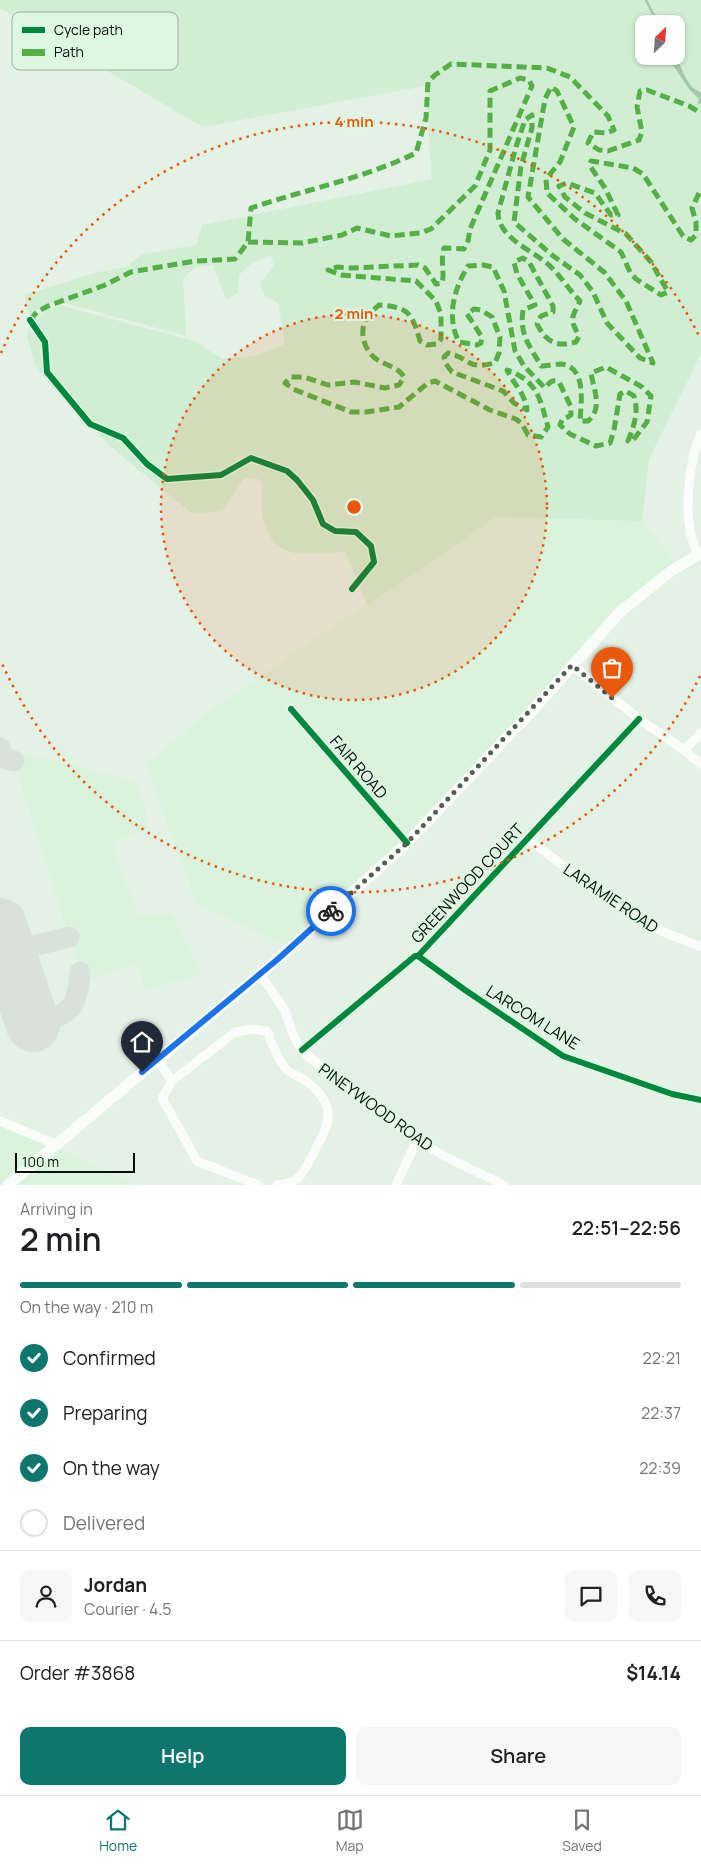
<!DOCTYPE html>
<html lang="en">
<head>
<meta charset="utf-8">
<style>
  body { margin:0; font-family:Manrope,sans-serif; background:#f6f6f6; color:#202124; height:100vh; display:flex; flex-direction:column; font-size:19px; white-space:nowrap }
  * { box-sizing:border-box; margin:0 }
  p { font-size:16px; color:#757577 }
  .icon { flex:none; width:28px; height:28px; fill:none; stroke:currentColor; stroke-width:2; stroke-linecap:round; stroke-linejoin:round }
  .map { position:relative; height:1185px; overflow:hidden }
  .panel { display:flex; flex-direction:column; background:#fff; flex:1 }
  .panel>* { flex:none }
  .needle { width:32px; rotate:25deg }
  .fabs { position:absolute; left:635px; top:15px; display:grid; gap:10px }
  .fabs a { display:grid; place-items:center; width:50px; height:50px; border-radius:10px; background:#fff; box-shadow:0 1px 4px #0004; font-size:25px }
  .scale { position:absolute; left:15px; bottom:12px; width:120px; box-sizing:border-box; padding-left:5px; border:2px solid #070f08; border-top:0; font-size:14px; line-height:18px; white-space:nowrap; color:#070f08; -webkit-text-stroke:4px #def7e1; paint-order:stroke }
  .pin { position:absolute; display:grid; place-items:center; width:42px; height:42px; color:#fff; margin:-51px -21px; border-radius:50% 50% 50% 0; rotate:-45deg; box-shadow:0 0 5px #0007 }
  .pin .icon { rotate:45deg }
  .courier { position:absolute; display:grid; place-items:center; width:50px; height:50px; margin:-25px; border:4px solid #1a73e8; border-radius:50%; background:#fff; color:#222; box-shadow:0 1px 6px #0007 }
  .headline em { font-style:normal; font-weight:600 }
  .headline div { display:flex; flex-direction:column-reverse }
  .headline { display:flex; align-items:center; justify-content:space-between; height:85px; padding:0 20px }
  h1 { font-size:32px; font-weight:600; line-height:38px }
  .bar { display:grid; grid-template-columns:repeat(4,1fr); gap:8px 5px; align-content:center; height:60px; padding:0 20px }
  .bar i { height:6px; border-radius:4px; background:#e0e0e0 }
  .bar .active { background:#0f766e }
  .bar p { grid-column:span 4 }
  .line { display:flex; align-items:center; gap:12px; padding:0 20px; border-top:1px solid #e0e0e0 }
  .line div { flex:1 }
  .round { display:grid; place-items:center; flex:none; width:52px; height:52px; border-radius:10px; background:#f6f6f6 }
  ol { padding:0 20px; list-style:none }
  li { display:flex; align-items:center; gap:15px; height:55px }
  li p { margin-inline-start:auto }
  li .icon { padding:5px; border-radius:50%; background:#0f766e; color:#fff; stroke-width:4 }
  li:last-child { color:#757577 }
  li i { width:28px; height:28px; border:2px solid #e0e0e0; border-radius:50% }
  .action { display:flex; gap:10px; margin-top:auto; padding:10px 20px }
  .action a { flex:1; height:58px; border-radius:10px; background:#0f766e; color:#fff; font-size:20px; font-weight:600; line-height:58px; text-align:center }
  .action a+a { background:#f6f6f6; color:#202124 }
  .tabs { display:flex; justify-content:space-around; align-items:center; height:70px; border-top:1px solid #e0e0e0; background:#fff; font-size:14px; color:#757577 }
  .tabs a { display:grid; justify-items:center; gap:2px }
  .tabs .active { color:#0f766e }
  .map>svg:first-child { display:block }
  .built { fill:#dbf2dd }
  .green { fill:#d1edd4; fill-rule:evenodd }
  .water { fill:#a3c9a7 }
  .lines { fill:none; stroke-linecap:round; stroke-linejoin:round }
  .stream { stroke:#a3c9a7; stroke-width:2.5 }
  .taxiway { stroke:#d9e2da; stroke-width:21 }
  .runway { stroke:#d9e2da; stroke-width:54 }
  .minor { stroke:#fbfdfb; stroke-width:9 }
  .major { stroke:#fbfdfb; stroke-width:11 }
  .quiet { stroke:#54b044; stroke-width:5; stroke-dasharray:10 5; stroke-linecap:butt }
  .cycleway-casing { stroke:#def7e1; stroke-width:9 }
  .cycleway { stroke:#00873e; stroke-width:6 }
  .done { stroke:#545e55; stroke-width:5; stroke-dasharray:0 9 }
  .route { stroke:#1a73e8; stroke-width:6 }
  .ring { fill:none; stroke:#e8590c; stroke-width:2.5; stroke-dasharray:2.5 5 }
  .labels { text-anchor:middle; dominant-baseline:central; stroke-width:4; stroke-linejoin:round; paint-order:stroke }
  .street-label { font-size:16px; fill:#070f08; stroke:#def7e1 }
  .key { fill:#def7e1; stroke:#9eb1a0; stroke-width:1 }
  .key-label { font-size:14px; fill:#070f08 }
  .centre { fill:#e8590c; stroke:#def7e1; stroke-width:2.5 }
  .ring-label { font-size:15px; text-anchor:middle; font-weight:bold; fill:#e8590c; stroke:#def7e1; stroke-width:4; stroke-linejoin:round; paint-order:stroke }
</style>
</head>
<body>
<div class="map">
<svg width="701" height="1185" viewBox="0 0 701 1185">
  <rect width="100%" height="100%" fill="#e4f1e5"/>
  <!-- built -->
  <path class="built" d="M 496,517 L 642,521 L 680,567 L 637,594 L 413,833 L 287,946 L 197,904 L 146,765 L 212,709 Z
    M 10,750 L 137,782 L 150,829 L 112,842 L 137,914 L 172,914 L 201,974 L 145,990 L 139,964 L 83,981 Z
    M 0,1121 L 53,1146 L 135,1185 L 0,1185 Z"/>
  <!-- green -->
  <path class="green" d="M 0,0 L 701,0 L 701,354 L 649,459 L 642,521 L 496,517 L 367,605 L 345,551 C 332,553 304,556 291,552 C 262,544 259,508 263,483 L 258,479 L 245,477 L 223,509 L 203,514 L 190,512 L 110,446 L 70,407 L 35,365 L 27,337 L 30,320 L 50,308 L 63,306 L 194,341 L 223,359 L 255,356 L 285,344 L 278,302 L 265,297 L 260,283 L 274,266 L 271,255 L 252,263 L 239,275 L 238,293 L 226,299 L 213,265 L 196,267 L 183,278 L 186,336 L 65,303 L 48,303 L 30,315 L 24,295 L 98,272 L 126,267 L 143,254 L 196,245 L 202,225 L 432,179 L 425,86 L 203,127 L 0,8 ZM 644,24 L 676,24 L 676,56 L 644,56 Z"/>
  <!-- water -->
  <path class="water" d="M 667,56 L 670,56 L 692,87 L 701,93 L 701,103 L 697,105 L 699,99 L 689,89 Z"/>
  <g class="lines">
    <!-- stream -->
    <path class="stream" d="M 646,0 L 658,24
      M 674,56 L 684,77"/>
    <!-- taxiway -->
    <path class="taxiway" d="M 0,748 L 4,758 L 14,761
      M 9,952 L 69,937
      M 33,1025 C 69,1013 77,1013 80,972"/>
    <!-- runway -->
    <path class="runway" d="M 0,925 L 33,1025"/>
    <!-- minor -->
    <path class="minor" d="M 697,555 C 695,546 691,538 690,529 C 685,504 690,456 701,434
      M 572,665 L 639,719 L 684,750 L 701,764
      M 291,709 L 407,843
      M 684,750 L 701,733
      M 527,838 L 589,886 L 654,928 L 701,947
      M 418,956 L 465,990 L 563,1056 L 672,1094 L 701,1100
      M 259,974 C 268,986 277,997 284,1010 C 294,1032 290,1039 310,1058 L 417,1140 L 444,1156 L 504,1185
      M 302,1050 L 415,956 L 418,956 L 639,719
      M 157,1059 L 172,1081
      M 0,1121 L 55,1144
      M 258,1185 L 197,1161 L 162,1098 L 172,1081 L 235,1032 L 252,1029 L 267,1031 C 272,1045 277,1058 286,1069 C 291,1075 300,1076 306,1081 C 341,1108 328,1126 311,1158 C 302,1175 298,1184 277,1185
      M 396,1185 L 417,1140"/>
    <!-- major -->
    <path class="major" d="M 8,1185 L 278,959 L 407,843 L 532,711 L 620,612 L 671,571 L 701,553"/>
    <!-- quiet -->
    <path class="quiet" d="M 248,242 L 302,243 L 342,235 L 357,228 L 391,236 L 420,233 L 431,229 L 475,186 L 490,150 L 490,91 L 520,78 L 529,80 L 532,86 L 470,229 L 468,241 L 464,249 L 444,248 C 440,260 445,271 442,283 L 436,284 L 425,268 L 418,265 L 351,268 L 337,267 L 328,270 L 341,275 L 416,281 L 436,301 L 441,314 L 441,339 L 437,344 L 427,345 L 420,341 C 412,313 409,307 379,305 C 376,308 373,310 370,313 C 358,326 362,348 375,358 C 385,366 398,366 404,377 L 399,385 L 385,388 L 354,382 L 328,385 L 304,377 L 291,377 L 285,383 L 293,389 L 351,412 L 366,412 L 399,407 L 428,383 L 435,381 L 490,410 L 516,419 L 522,424 L 528,435 L 541,437 L 548,427 C 540,399 538,381 507,370 C 513,383 526,395 527,410 L 514,403 L 503,391 L 452,372 L 446,364 L 444,357 L 448,353 C 472,359 466,370 495,363 L 499,353 L 500,337 L 492,317 L 481,310 L 474,309 L 467,314 L 482,337 L 481,343 L 477,345 L 459,342 C 446,317 454,289 468,266 L 483,265 L 493,267 L 504,291 L 515,351 L 524,366 L 545,388 C 550,382 552,379 559,382 L 571,407 L 571,415 L 562,420 L 560,425 L 570,434 L 596,446 L 610,443 L 614,430 L 620,394 L 626,391 L 634,396 C 639,412 634,426 628,441 L 633,440 L 647,422 L 651,396 L 642,387 L 606,367 L 591,373 C 594,391 603,408 588,421 L 580,421 C 581,404 587,366 561,364 C 555,364 547,366 541,366 C 530,346 519,335 523,310 L 535,305 L 517,274 L 514,262 L 523,258 L 529,262 L 553,306 L 553,312 L 541,316 L 537,324 C 546,341 555,348 576,342 L 579,336 C 569,318 572,318 580,301 C 570,291 562,278 552,268 C 536,251 499,240 498,213 L 516,147 L 525,120 L 532,115 L 532,128 L 521,166 L 514,222 L 552,255 L 580,275 L 593,292 L 607,323 L 640,358 L 653,363 L 626,301 L 604,272 L 563,239 L 528,197 L 545,99 L 551,87 L 557,91 L 574,127 L 560,162 L 546,179 L 547,193 L 575,219 L 621,252 L 630,272 L 636,279 L 661,295 L 668,292 L 651,262 L 626,234 L 585,213 L 565,197 L 559,186 L 567,183 L 595,193 L 611,215 L 618,215 L 605,188 L 590,166 L 591,161 L 633,168 L 643,174 L 683,236 L 691,240 L 696,235 L 696,222 L 692,208 L 701,189
      M 30,320 L 37,312 L 48,306 L 105,285 L 131,272 L 195,261 L 235,259 L 248,242 L 251,208 C 307,189 362,179 416,153 L 426,118 L 428,82 L 435,75 L 451,64 L 547,68 L 570,77 L 608,116 L 614,130 L 606,133 L 593,132 L 588,143 L 599,150 L 608,151 L 639,140 L 642,132 L 637,107 L 640,91 L 647,90 L 689,106 L 701,113"/>
    <!-- cycleway casing -->
    <g class="cycleway-casing">
      <path id="cycleway" d="M 30,320 L 45,342 L 47,372 L 90,424 L 123,438 L 147,464 L 167,479 L 221,475 L 251,458 L 287,471 L 297,480 L 313,500 L 323,524 L 335,531 L 356,532 L 371,546 L 374,562 L 352,589
        M 291,709 L 407,843
        M 418,956 L 465,990 L 563,1056 L 672,1094 L 701,1100
        M 302,1050 L 415,956 L 418,956 L 639,719"/>
    </g>
    <!-- cycleway -->
    <use href="#cycleway" class="cycleway"/>
  </g>
  <g class="lines">
    <!-- done -->
    <path class="done" d="M 331,911 L 407,843 L 572,665 L 612,698"/>
    <!-- route -->
    <path class="route" d="M 142,1072 L 278,959 L 331,911"/>
  </g>
  <!-- distance rings -->
  <circle cx="354" cy="507" r="193" fill="#e8590c" fill-opacity=".12"/>
  <g class="ring">
    <circle cx="354" cy="507" r="193"/>
    <path d="M700 676A385 385 0 0 1 1 661M1 353A385 385 0 0 1 700 338"/>
  </g>
  <g class="labels">
    <!-- street labels -->
    <g class="street-label">
      <text transform="translate(359 767) rotate(49)">FAIR ROAD</text>
      <text transform="translate(467 883) rotate(-47)">GREENWOOD COURT</text>
      <text transform="translate(611 898) rotate(34)">LARAMIE ROAD</text>
      <text transform="translate(533 1017) rotate(32)">LARCOM LANE</text>
      <text transform="translate(376 1107) rotate(36)">PINEYWOOD ROAD</text>
    </g>
  </g>
  <!-- legend -->
  <rect x="12" y="12" width="166" height="58" rx="8" class="key"/>
  <rect x="22" y="27" width="23" height="6" fill="#00873e"/>
  <rect x="22" y="49" width="23" height="7" fill="#54b044"/>
  <g class="key-label">
    <text x="54" y="35">Cycle path</text>
    <text x="54" y="57">Path</text>
  </g>
  <circle cx="354" cy="507" r="8" class="centre"/>
  <g class="ring-label">
    <text x="354" y="127">4 min</text>
    <text x="354" y="319">2 min</text>
  </g>
</svg>
<div class="fabs">
<a><svg class="needle" viewBox="-14 -14 28 28"><path d="M0-13l5 13h-10z" fill="#e53935"/><path d="M0 13l5-13h-10z" fill="#757577"/></svg></a>
</div>
<div class="scale">100 m</div>
<div class="pin" style="left:612px;top:698px;background:#ea580c"><svg class="icon" aria-label="bag" viewBox="0 0 24 24"><path d="M5 8h14l-1 12H6zM9 8a3 3 0 0 1 6 0"/></svg></div>
<div class="pin" style="left:142px;top:1072px;background:#1f2937"><svg class="icon" aria-label="home" viewBox="0 0 24 24"><path d="M3 11l9-7 9 7M6 9v11h12V9"/></svg></div>
<div class="courier" style="left:331px;top:911px"><svg class="icon" aria-label="bike" viewBox="0 0 24 24"><circle cx="6" cy="16" r="4"/><circle cx="18" cy="16" r="4"/><path d="M6 16l4-8h5l3 8M10 8l3 8H6M13 5h3"/></svg></div>
</div>
<section class="panel">
<div class="headline"><div><h1>2 min</h1><p>Arriving in</p></div><em>22:51–22:56</em></div>
<div class="bar"><i class="active"></i><i class="active"></i><i class="active"></i><i></i><p>On the way · 210 m</p></div>
<ol>
<li><svg class="icon" aria-label="check" viewBox="0 0 24 24"><path d="M5 12l5 5 9-10"/></svg>Confirmed<p>22:21</p></li>
<li><svg class="icon" aria-label="check" viewBox="0 0 24 24"><path d="M5 12l5 5 9-10"/></svg>Preparing<p>22:37</p></li>
<li><svg class="icon" aria-label="check" viewBox="0 0 24 24"><path d="M5 12l5 5 9-10"/></svg>On the way<p>22:39</p></li>
<li><i></i>Delivered</li>
</ol>
<div class="line" style="height:90px"><a class="round"><svg class="icon" aria-label="person" viewBox="0 0 24 24"><circle cx="12" cy="8" r="4"/><path d="M4 21q1-7 8-7t8 7"/></svg></a><div><b>Jordan</b><p>Courier · 4.5</p></div><a class="round"><svg class="icon" aria-label="chat" viewBox="0 0 24 24"><path d="M4 5h16v11H9l-5 4z"/></svg></a><a class="round"><svg class="icon" aria-label="phone" viewBox="0 0 24 24"><path d="M5 4h4l2 5-3 2q2 4 5 5l2-3 5 2v4C11 20 4 13 5 4z"/></svg></a></div>
<div class="line" style="height:65px"><div>Order #3868</div><b>$14.14</b></div>
<div class="action"><a>Help</a><a>Share</a></div>
</section>
<nav class="tabs">
<a class="active"><svg class="icon" aria-label="home" viewBox="0 0 24 24"><path d="M3 11l9-7 9 7M6 9v11h12V9"/></svg>Home</a>
<a><svg class="icon" aria-label="map" viewBox="0 0 24 24"><path d="M3 6l6-2 6 2 6-2v14l-6 2-6-2-6 2zM9 4v14M15 6v14"/></svg>Map</a>
<a><svg class="icon" aria-label="saved" viewBox="0 0 24 24"><path d="M7 4h10v16l-5-4-5 4z"/></svg>Saved</a>
</nav>
</body>
</html>
